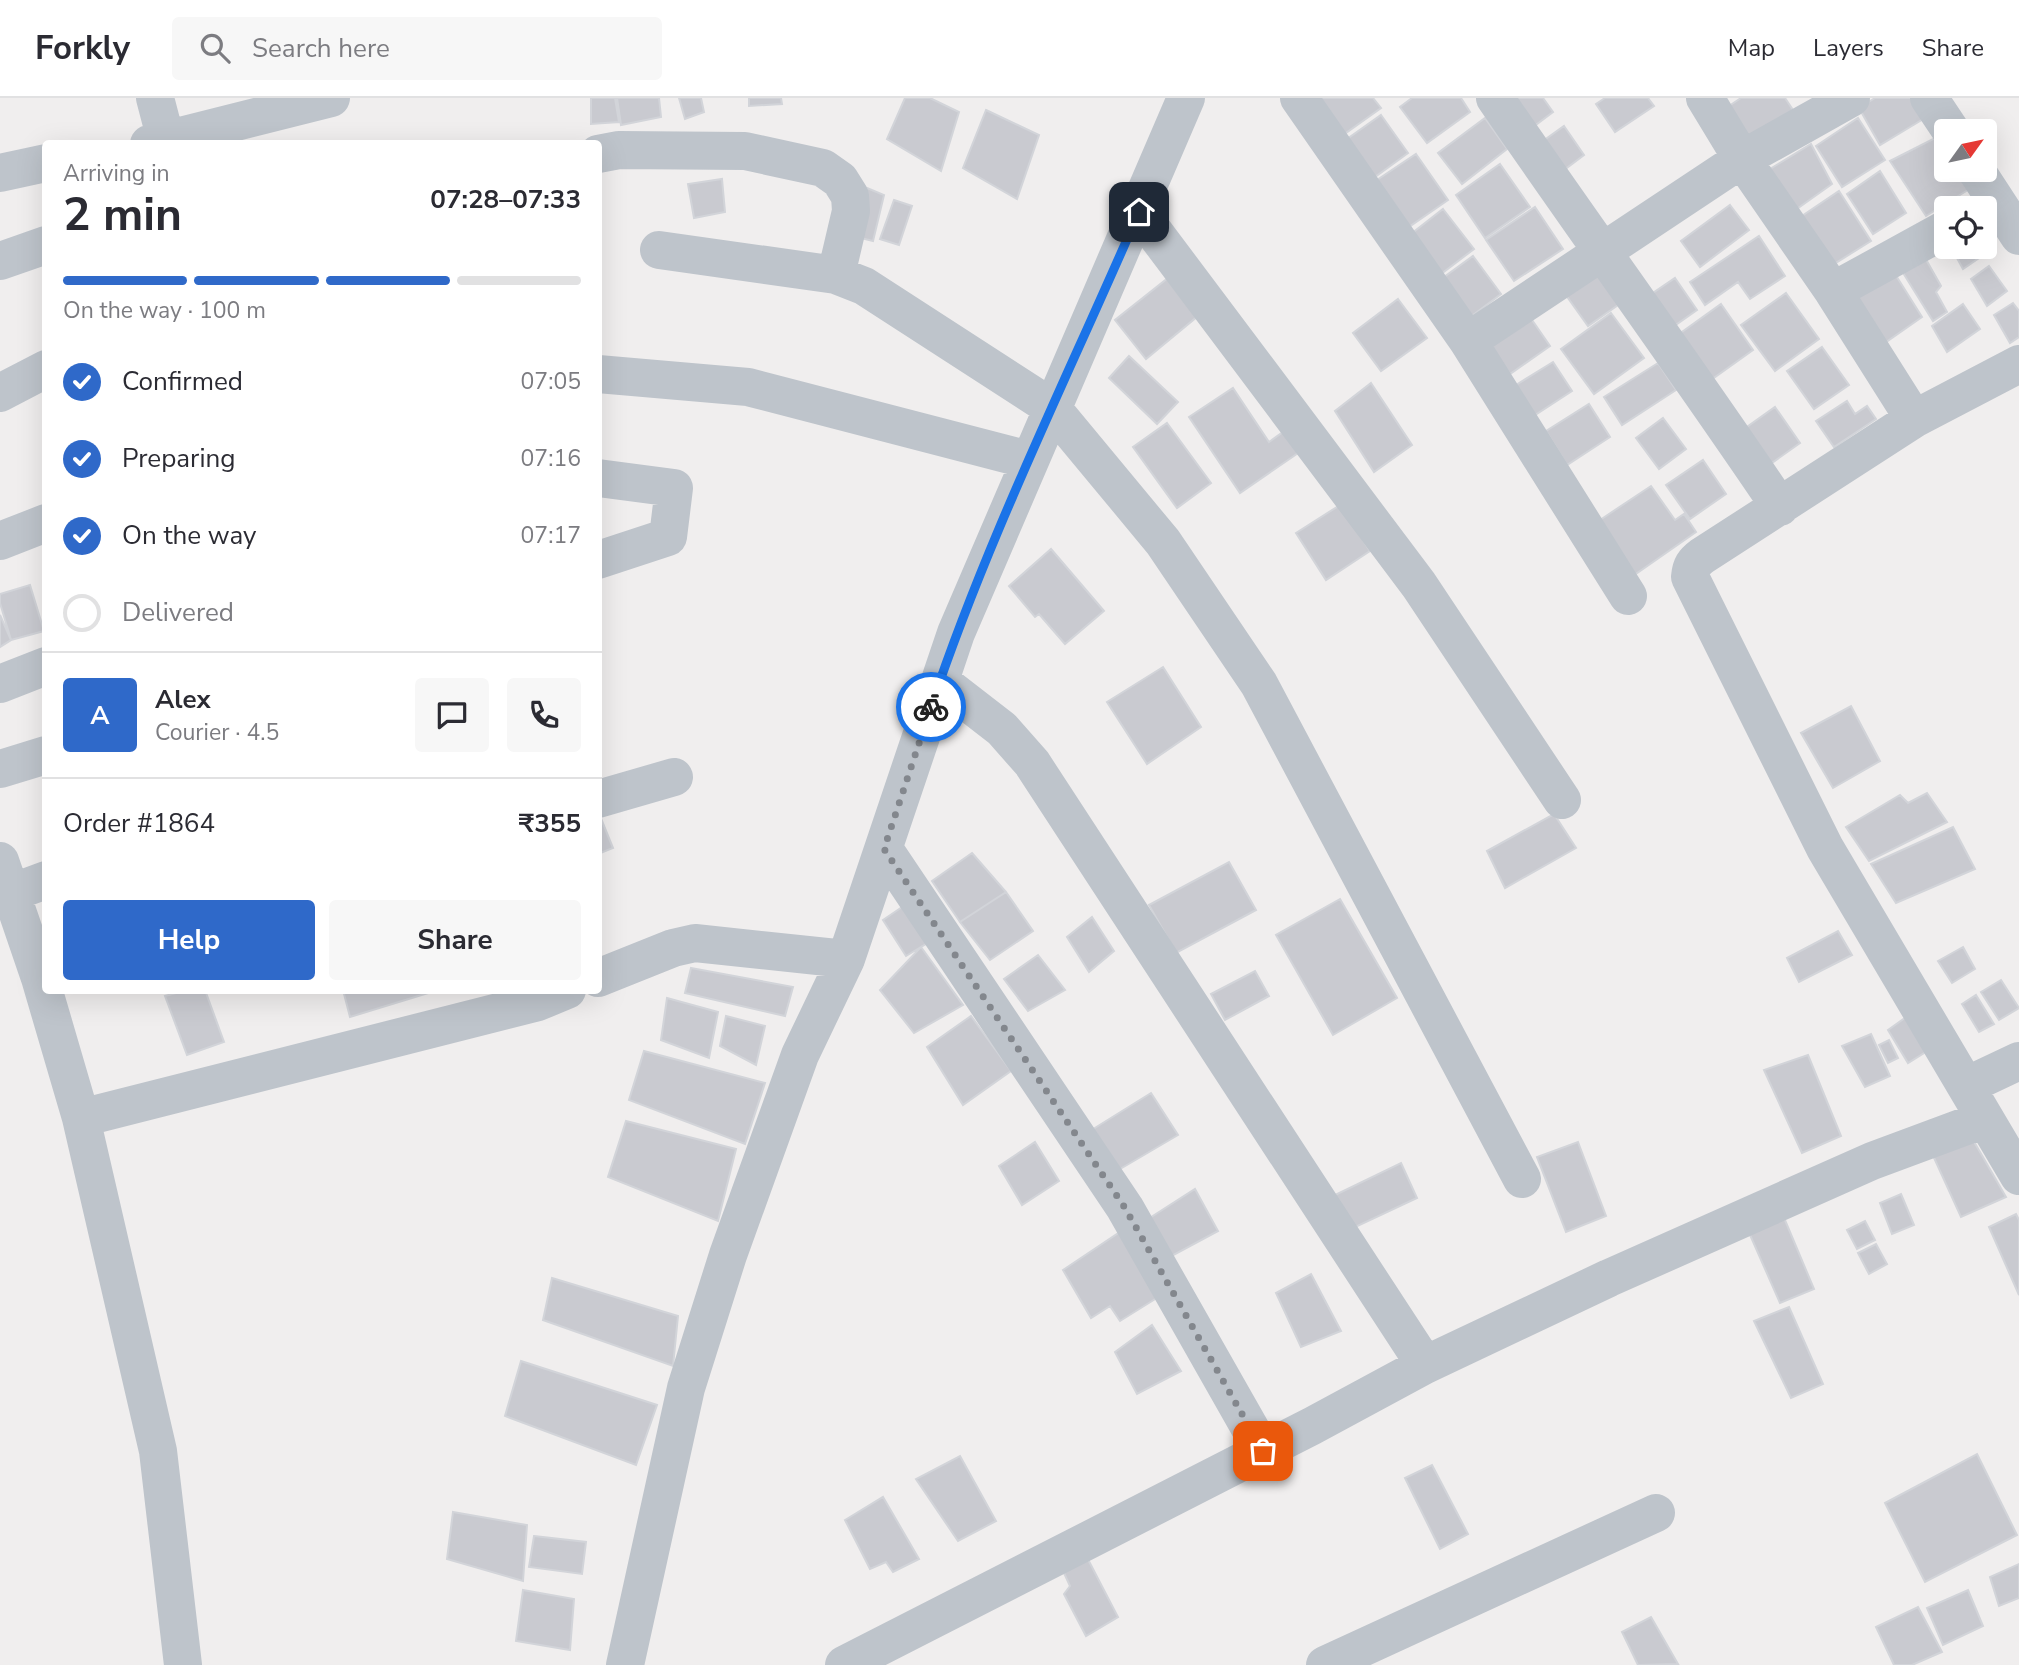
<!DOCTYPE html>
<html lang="en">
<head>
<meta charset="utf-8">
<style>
  body { margin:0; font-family:"Nunito Sans",sans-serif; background:#f7f7f7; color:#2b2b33; height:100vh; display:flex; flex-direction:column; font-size:26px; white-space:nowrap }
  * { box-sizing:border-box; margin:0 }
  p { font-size:23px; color:#7c7c81 }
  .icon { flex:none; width:38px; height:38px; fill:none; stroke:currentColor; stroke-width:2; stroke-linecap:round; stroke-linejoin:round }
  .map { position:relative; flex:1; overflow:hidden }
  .side { position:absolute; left:42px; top:42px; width:560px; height:854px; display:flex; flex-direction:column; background:#fff; border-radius:7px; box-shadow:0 7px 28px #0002 }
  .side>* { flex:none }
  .needle { width:46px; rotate:57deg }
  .fabs { position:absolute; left:1934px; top:21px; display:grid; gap:14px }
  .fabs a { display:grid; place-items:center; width:63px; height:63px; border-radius:7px; background:#fff; box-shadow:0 7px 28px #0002; font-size:35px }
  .pin { position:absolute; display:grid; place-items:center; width:60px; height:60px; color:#fff; margin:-30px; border-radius:14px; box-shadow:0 4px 10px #0006 }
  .courier { position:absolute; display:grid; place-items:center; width:70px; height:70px; margin:-35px; border:5px solid #1a73e8; border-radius:50%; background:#fff; color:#222; box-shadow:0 2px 9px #0007 }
  .overview em { font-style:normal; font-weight:700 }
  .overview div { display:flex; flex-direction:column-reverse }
  .overview { display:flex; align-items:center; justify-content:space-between; height:119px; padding:0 21px }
  h1 { font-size:46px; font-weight:700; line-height:52px }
  .bar { display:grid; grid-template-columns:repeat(4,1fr); gap:10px 7px; align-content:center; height:84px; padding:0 21px }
  .bar i { height:9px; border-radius:5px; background:#e1e1e2 }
  .bar .active { background:#2f69c9 }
  .bar p { grid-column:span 4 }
  .line { display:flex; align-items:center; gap:18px; padding:0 21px; border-top:2px solid #e1e1e2 }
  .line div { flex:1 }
  .round { display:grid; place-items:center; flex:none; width:74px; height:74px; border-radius:7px; background:#f7f7f7 }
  ol { padding:0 21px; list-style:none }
  li { display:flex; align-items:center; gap:21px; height:77px }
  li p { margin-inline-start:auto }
  li .icon { padding:7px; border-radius:50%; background:#2f69c9; color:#fff; stroke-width:4 }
  li:last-child { color:#7c7c81 }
  li i { width:38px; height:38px; border:4px solid #e1e1e2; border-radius:50% }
  .cta { display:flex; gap:14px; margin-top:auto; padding:14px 21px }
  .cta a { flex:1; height:80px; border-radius:7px; background:#2f69c9; color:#fff; font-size:28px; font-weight:700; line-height:80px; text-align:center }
  .cta a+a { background:#f7f7f7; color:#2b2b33 }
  header { display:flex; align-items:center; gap:42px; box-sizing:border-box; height:98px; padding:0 35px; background:#fff; border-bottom:2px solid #e1e1e2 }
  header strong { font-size:33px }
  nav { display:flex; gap:38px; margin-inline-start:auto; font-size:24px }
  .search { width:490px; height:63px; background:#f7f7f7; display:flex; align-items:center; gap:18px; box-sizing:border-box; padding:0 24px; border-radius:7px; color:#7c7c81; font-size:26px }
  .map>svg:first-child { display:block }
  .building { fill:#c9cad0; stroke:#d2d4d9; stroke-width:2 }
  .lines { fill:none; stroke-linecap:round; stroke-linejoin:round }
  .street { stroke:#bec4cb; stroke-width:38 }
  .done { stroke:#83878d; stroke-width:7; stroke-dasharray:0 12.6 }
  .route { stroke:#1a73e8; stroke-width:9 }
</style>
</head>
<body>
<header>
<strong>Forkly</strong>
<div class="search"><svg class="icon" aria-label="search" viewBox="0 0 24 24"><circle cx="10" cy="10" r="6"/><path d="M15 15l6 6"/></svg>Search here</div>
<nav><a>Map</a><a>Layers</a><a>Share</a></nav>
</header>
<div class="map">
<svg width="2019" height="1567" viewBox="0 0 2019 1567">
  <rect width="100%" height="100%" fill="#f0eeee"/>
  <!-- building -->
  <path class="building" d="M 591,0 L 615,0 L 619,24 L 591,26 Z
    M 617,0 L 659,0 L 661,19 L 621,27 Z
    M 679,0 L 701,0 L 704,14 L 685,21 Z
    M 749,0 L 781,0 L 782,6 L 749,8 Z
    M 905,0 L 930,0 L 959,14 L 941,73 L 887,41 Z
    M 1307,0 L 1373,0 L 1381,10 L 1336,42 Z
    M 1412,0 L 1461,0 L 1470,14 L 1427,45 L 1400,9 Z
    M 1513,0 L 1543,0 L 1553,14 L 1533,29 Z
    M 1605,0 L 1648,0 L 1654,8 L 1615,34 L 1596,6 Z
    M 1741,0 L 1785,0 L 1793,12 L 1743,42 L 1726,10 Z
    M 1875,0 L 1913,0 L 1925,20 L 1880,47 L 1859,10 Z
    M 986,12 L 1039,37 L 1017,101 L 963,70 Z
    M 1381,17 L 1408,55 L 1368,84 L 1340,46 Z
    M 1485,20 L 1507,51 L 1462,86 L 1438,55 Z
    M 1858,20 L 1885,62 L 1842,89 L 1816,48 Z
    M 1564,28 L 1584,57 L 1564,72 L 1543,43 Z
    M 1935,40 L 1946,57 L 1946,72 L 1967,72 L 1976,87 L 1926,118 L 1890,63 Z
    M 1811,46 L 1832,86 L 1791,115 L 1765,74 Z
    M 1416,56 L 1448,102 L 1403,133 L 1371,86 Z
    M 1500,66 L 1530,109 L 1485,140 L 1456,97 Z
    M 1880,73 L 1906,115 L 1873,136 L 1847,96 Z
    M 722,81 L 725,114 L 694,120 L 688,86 Z
    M 867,90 L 884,97 L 873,143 L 853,138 Z
    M 1839,93 L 1871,143 L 1826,171 L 1796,122 Z
    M 894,102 L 912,108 L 899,147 L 880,141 Z
    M 1730,107 L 1749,132 L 1700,169 L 1681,143 Z
    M 1535,109 L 1563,151 L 1514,183 L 1486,142 Z
    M 1443,111 L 1474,151 L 1441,176 L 1411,136 Z
    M 1759,138 L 1785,178 L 1750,201 L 1738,184 L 1705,207 L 1690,184 Z
    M 1951,149 L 1976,149 L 1982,158 L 1963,171 Z
    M 1473,158 L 1501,196 L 1469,220 L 1440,182 Z
    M 1924,158 L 1941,188 L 1936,194 L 1947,214 L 1933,223 L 1900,170 Z
    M 1890,168 L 1922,219 L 1879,249 L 1846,194 Z
    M 1989,168 L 2007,193 L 1987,208 L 1971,181 Z
    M 1597,170 L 1621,205 L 1588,228 L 1563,193 Z
    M 1168,180 L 1198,218 L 1146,261 L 1115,222 Z
    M 1675,180 L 1697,212 L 1667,233 L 1644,201 Z
    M 1786,195 L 1819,241 L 1775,273 L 1741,227 Z
    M 1398,201 L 1427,240 L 1381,273 L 1353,235 Z
    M 2013,205 L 2019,213 L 2019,239 L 2010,245 L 1994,217 Z
    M 1721,206 L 1753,252 L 1708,284 L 1675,239 Z
    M 1963,206 L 1980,231 L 1947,254 L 1932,228 Z
    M 1611,215 L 1644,260 L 1594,296 L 1561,251 Z
    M 1530,219 L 1550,248 L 1510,276 L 1489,247 Z
    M 1822,249 L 1849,287 L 1814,311 L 1787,273 Z
    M 1129,258 L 1178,304 L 1157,326 L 1109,280 Z
    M 1553,264 L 1572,293 L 1535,317 L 1516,287 Z
    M 1658,265 L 1676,292 L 1622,327 L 1604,299 Z
    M 1371,285 L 1412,347 L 1374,374 L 1335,313 Z
    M 1233,290 L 1269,344 L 1290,329 L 1304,351 L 1240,395 L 1189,319 Z
    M 1847,303 L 1855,316 L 1867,308 L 1876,321 L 1834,349 L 1816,323 Z
    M 1589,306 L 1610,339 L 1567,367 L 1546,333 Z
    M 1775,309 L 1800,345 L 1769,367 L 1744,331 Z
    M 1663,320 L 1686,351 L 1659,371 L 1636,340 Z
    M 1167,325 L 1211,385 L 1177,410 L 1133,349 Z
    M 1703,362 L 1726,396 L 1690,421 L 1666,387 Z
    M 1651,388 L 1675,422 L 1684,416 L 1696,434 L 1630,480 L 1600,422 Z
    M 1340,407 L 1370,453 L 1326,482 L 1296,435 Z
    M 1051,451 L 1104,513 L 1065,546 L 1039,516 L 1035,519 L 1009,488 Z
    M 30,487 L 44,533 L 11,542 L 0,505 L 0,496 Z
    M 0,517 L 11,542 L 0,549 Z
    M 1163,569 L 1201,629 L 1147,666 L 1107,604 Z
    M 1851,608 L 1880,663 L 1833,690 L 1801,635 Z
    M 1927,695 L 1947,724 L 1869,763 L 1846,729 L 1900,697 L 1908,705 Z
    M 598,713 L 613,750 L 598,756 Z
    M 1554,716 L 1576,750 L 1505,790 L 1487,753 Z
    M 1953,729 L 1975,771 L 1896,805 L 1871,766 Z
    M 972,755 L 1006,794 L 960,824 L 932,783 Z
    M 1229,764 L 1256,812 L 1176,855 L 1149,807 Z
    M 1006,794 L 1033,833 L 990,862 L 960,824 Z
    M 1340,801 L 1397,900 L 1333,937 L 1276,837 Z
    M 905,807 L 931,843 L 906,858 L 883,822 Z
    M 1092,819 L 1114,853 L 1089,874 L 1067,839 Z
    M 1838,833 L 1852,857 L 1799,884 L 1787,860 Z
    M 921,849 L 963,907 L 914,935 L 880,892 Z
    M 1963,849 L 1975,871 L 1952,885 L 1938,863 Z
    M 1038,857 L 1065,892 L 1028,913 L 1004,881 Z
    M 691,870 L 793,889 L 785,918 L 685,895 Z
    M 1255,873 L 1269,898 L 1225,922 L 1211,896 Z
    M 2001,882 L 2019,910 L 1999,922 L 1981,894 Z
    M 187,892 L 205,892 L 224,944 L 187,957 L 165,898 Z
    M 343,892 L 438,892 L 350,919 Z
    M 1976,897 L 1994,926 L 1979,934 L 1962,906 Z
    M 667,900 L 718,914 L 709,960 L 661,942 Z
    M 1909,917 L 1929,952 L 1908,965 L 1888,932 Z
    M 726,918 L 765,928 L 756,967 L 720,948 Z
    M 971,918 L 1011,973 L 963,1007 L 927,949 Z
    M 1871,936 L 1890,978 L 1865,989 L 1842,948 Z
    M 1889,942 L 1898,960 L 1888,965 L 1879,947 Z
    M 644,953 L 765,985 L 745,1046 L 629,1002 Z
    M 1808,957 L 1841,1038 L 1802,1055 L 1764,972 Z
    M 1151,995 L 1178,1037 L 1115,1074 L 1090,1033 Z
    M 626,1023 L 736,1051 L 718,1123 L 608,1079 Z
    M 1969,1035 L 2006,1099 L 1961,1119 L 1930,1051 Z
    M 1035,1044 L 1059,1083 L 1022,1107 L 999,1068 Z
    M 1578,1044 L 1606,1118 L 1566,1134 L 1537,1059 Z
    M 1401,1065 L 1417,1100 L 1349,1132 L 1333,1098 Z
    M 1195,1091 L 1218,1133 L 1168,1160 L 1145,1123 Z
    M 1901,1096 L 1914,1127 L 1892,1136 L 1880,1105 Z
    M 1782,1115 L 1814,1191 L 1780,1205 L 1747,1130 Z
    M 2016,1116 L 2019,1122 L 2019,1197 L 1989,1129 Z
    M 1865,1123 L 1875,1142 L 1857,1151 L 1847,1132 Z
    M 1120,1134 L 1160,1198 L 1120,1223 L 1110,1208 L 1091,1220 L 1063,1172 Z
    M 1876,1146 L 1887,1166 L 1869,1176 L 1858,1155 Z
    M 1311,1176 L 1341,1233 L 1301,1249 L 1276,1195 Z
    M 552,1180 L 678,1218 L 673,1268 L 543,1222 Z
    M 1789,1209 L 1823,1286 L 1791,1300 L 1754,1223 Z
    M 1152,1227 L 1181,1273 L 1137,1296 L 1115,1254 Z
    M 521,1263 L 657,1307 L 636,1367 L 505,1318 Z
    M 1977,1356 L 2017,1437 L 1925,1484 L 1885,1405 Z
    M 960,1358 L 996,1423 L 958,1443 L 916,1381 Z
    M 1432,1367 L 1468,1436 L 1440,1451 L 1405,1380 Z
    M 883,1399 L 919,1461 L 893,1474 L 886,1464 L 870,1471 L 845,1422 Z
    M 453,1414 L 527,1427 L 523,1483 L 447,1461 Z
    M 534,1438 L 586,1444 L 582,1476 L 529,1469 Z
    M 1080,1446 L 1118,1519 L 1086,1538 L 1064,1496 L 1070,1488 L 1064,1475 Z
    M 2019,1466 L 2019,1500 L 1999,1508 L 1990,1479 Z
    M 523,1492 L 574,1501 L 570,1552 L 516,1543 Z
    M 1968,1492 L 1983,1528 L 1943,1547 L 1927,1510 Z
    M 1918,1509 L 1942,1554 L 1912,1567 L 1894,1567 L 1876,1529 Z
    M 1651,1519 L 1678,1566 L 1638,1567 L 1622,1534 Z"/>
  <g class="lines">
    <!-- street -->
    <path class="street" d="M 155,0 L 167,46
      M 1299,0 L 1468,243 L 1628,498
      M 1495,0 C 1589,137 1687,271 1780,409
      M 1705,0 L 1742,61 L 1833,193 L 1914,321
      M 1929,0 L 1951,33
      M 149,46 L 331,0
      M 598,56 L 619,52 L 745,53 L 823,70 L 840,82 L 850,98 L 851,113 L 836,177
      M 1976,72 L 2019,138
      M 0,75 L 46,65
      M 1139,114 L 1419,487 L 1562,702
      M 659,152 L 836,177 L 864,188 L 1051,309 L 1163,444 L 1259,586 L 1522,1081
      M 0,163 L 46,147
      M 1833,193 L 1946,131
      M 1468,243 L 1742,61 L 1851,0
      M 2019,266 L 1914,321 L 1702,458 C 1694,464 1691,468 1690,479 L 1825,750 L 2019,1078
      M 598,276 L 748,289 L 1029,362
      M 0,295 L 46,271
      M 598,380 L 674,390 L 668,439 L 598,462
      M 0,443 L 46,425
      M 940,583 L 1002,631 L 1032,665 L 1425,1267
      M 0,586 L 46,568
      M 0,671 L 46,657
      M 598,701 L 674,679
      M 884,751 L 1125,1110 L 1263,1353
      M 0,763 L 40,880 L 81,1020 L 158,1353 L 183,1567
      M 11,795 L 46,782
      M 598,880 L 673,850 L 695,845 L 846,861
      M 1966,988 L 2019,963
      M 81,1020 L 538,904 L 567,892
      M 625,1567 L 686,1290 L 728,1157 L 800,957 L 846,861 L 956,535 L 1186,0
      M 844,1567 L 1312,1328 L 1425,1267 L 1609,1180 L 1872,1063 L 1985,1021
      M 1325,1567 L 1656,1415"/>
  </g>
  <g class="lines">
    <!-- done -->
    <path class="done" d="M 931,609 L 884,751 L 1125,1110 L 1263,1353"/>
    <!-- route -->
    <path class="route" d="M 931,609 C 988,439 1068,278 1139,114"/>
  </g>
</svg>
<div class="fabs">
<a><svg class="needle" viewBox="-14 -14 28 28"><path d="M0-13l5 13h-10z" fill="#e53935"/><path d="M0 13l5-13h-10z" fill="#7c7c81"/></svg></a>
<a><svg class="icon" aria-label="locate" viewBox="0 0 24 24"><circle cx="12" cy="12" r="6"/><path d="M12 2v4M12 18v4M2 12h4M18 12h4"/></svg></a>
</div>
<div class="pin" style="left:1263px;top:1353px;background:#ea580c"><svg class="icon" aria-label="bag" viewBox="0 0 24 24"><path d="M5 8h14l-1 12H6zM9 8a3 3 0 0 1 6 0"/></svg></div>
<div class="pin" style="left:1139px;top:114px;background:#1f2937"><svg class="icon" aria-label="home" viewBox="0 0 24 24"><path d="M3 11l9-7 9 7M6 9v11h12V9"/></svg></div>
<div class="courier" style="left:931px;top:609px"><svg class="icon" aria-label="bike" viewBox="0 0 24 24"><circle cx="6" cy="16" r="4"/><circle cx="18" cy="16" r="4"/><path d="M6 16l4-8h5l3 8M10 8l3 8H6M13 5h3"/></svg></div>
<section class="side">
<div class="overview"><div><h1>2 min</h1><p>Arriving in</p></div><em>07:28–07:33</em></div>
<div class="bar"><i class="active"></i><i class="active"></i><i class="active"></i><i></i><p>On the way · 100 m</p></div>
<ol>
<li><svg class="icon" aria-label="check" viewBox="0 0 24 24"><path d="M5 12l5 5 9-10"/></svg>Confirmed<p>07:05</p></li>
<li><svg class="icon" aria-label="check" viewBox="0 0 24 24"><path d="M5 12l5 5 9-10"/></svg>Preparing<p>07:16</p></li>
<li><svg class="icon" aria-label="check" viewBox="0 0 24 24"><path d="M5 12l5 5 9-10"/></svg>On the way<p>07:17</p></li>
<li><i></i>Delivered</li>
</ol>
<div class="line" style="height:126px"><b class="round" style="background:#2f69c9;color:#fff">A</b><div><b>Alex</b><p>Courier · 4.5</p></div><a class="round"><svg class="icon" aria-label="chat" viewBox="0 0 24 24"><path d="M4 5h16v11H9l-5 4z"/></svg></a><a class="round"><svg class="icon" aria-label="phone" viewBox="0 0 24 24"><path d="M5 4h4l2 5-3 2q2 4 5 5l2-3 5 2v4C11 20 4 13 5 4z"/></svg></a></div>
<div class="line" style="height:91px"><div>Order #1864</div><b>₹355</b></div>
<div class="cta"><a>Help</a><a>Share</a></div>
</section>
</div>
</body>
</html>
